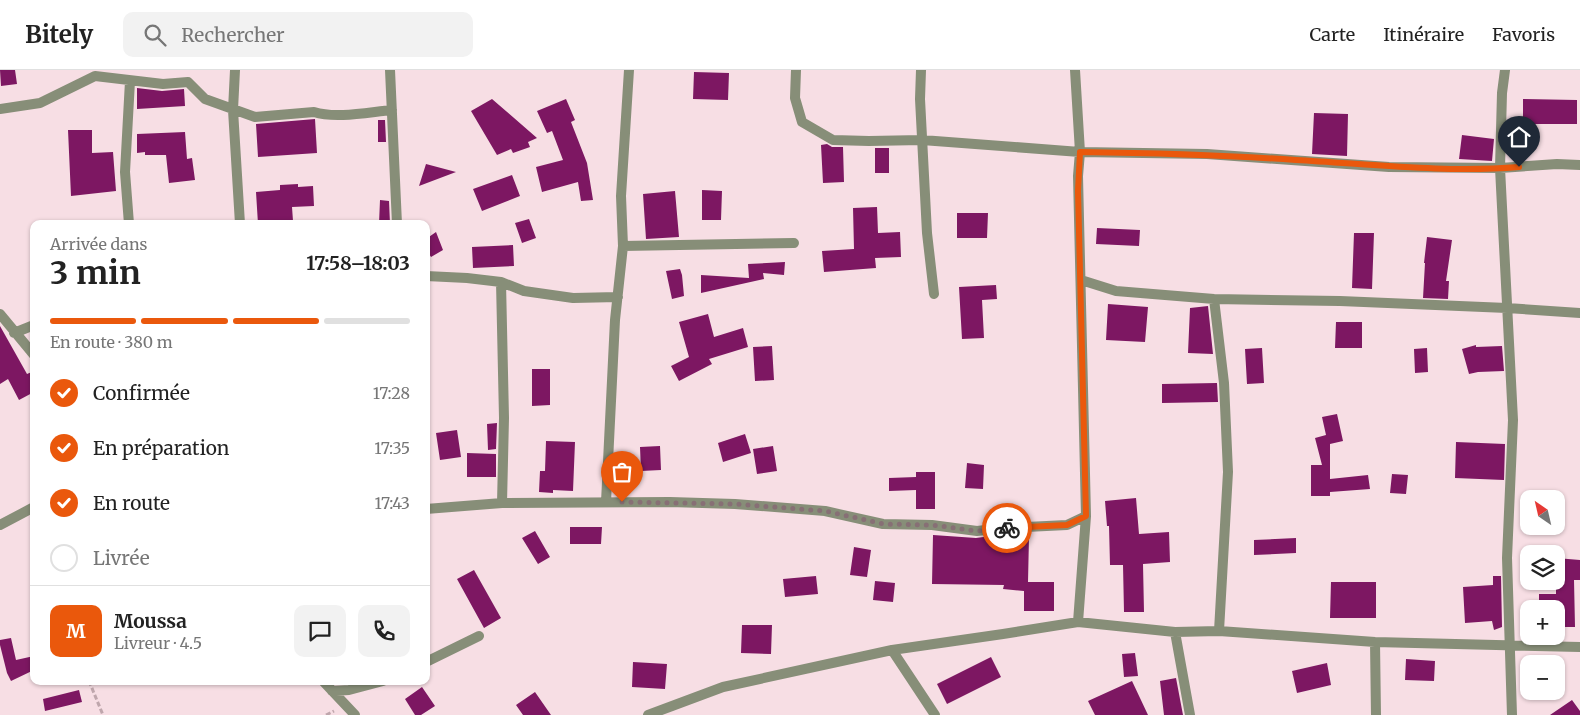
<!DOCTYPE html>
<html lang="fr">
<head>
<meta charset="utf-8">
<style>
  body { margin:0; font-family:Merriweather,serif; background:#f2f2f2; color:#222; height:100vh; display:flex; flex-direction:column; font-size:19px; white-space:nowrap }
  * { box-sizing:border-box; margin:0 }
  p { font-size:16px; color:#767676 }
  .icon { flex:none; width:28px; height:28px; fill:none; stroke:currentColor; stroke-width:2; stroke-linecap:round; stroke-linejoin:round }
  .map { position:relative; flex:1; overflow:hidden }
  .panel { position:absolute; left:30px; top:150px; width:400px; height:465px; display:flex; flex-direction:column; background:#fff; border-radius:10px; box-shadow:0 1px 4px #0004 }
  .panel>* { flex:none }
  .needle { width:32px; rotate:326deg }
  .fabs { position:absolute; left:1520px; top:420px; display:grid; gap:10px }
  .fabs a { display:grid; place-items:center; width:45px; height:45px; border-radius:10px; background:#fff; box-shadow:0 1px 4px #0004; font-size:25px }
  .pin { position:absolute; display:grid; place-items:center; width:42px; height:42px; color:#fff; margin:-51px -21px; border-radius:50% 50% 50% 0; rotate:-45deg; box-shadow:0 0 5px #0007 }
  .pin .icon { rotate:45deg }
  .courier { position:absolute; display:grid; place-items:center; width:50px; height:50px; margin:-25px; border:4px solid #ea580c; border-radius:50%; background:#fff; color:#222; box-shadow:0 1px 6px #0007 }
  .summary em { font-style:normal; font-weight:700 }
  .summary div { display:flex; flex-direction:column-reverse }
  .summary { display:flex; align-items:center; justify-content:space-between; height:85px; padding:0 20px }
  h1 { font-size:32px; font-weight:700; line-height:38px }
  .bar { display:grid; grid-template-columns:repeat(4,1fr); gap:8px 5px; align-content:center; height:60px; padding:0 20px }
  .bar i { height:6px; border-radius:4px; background:#e0e0e0 }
  .bar .on { background:#ea580c }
  .bar p { grid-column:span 4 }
  .line { display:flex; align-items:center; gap:12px; padding:0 20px; border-top:1px solid #e0e0e0 }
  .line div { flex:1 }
  .round { display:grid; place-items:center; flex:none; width:52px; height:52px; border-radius:10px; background:#f2f2f2 }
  ol { padding:0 20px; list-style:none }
  li { display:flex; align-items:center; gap:15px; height:55px }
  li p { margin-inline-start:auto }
  li .icon { padding:5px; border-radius:50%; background:#ea580c; color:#fff; stroke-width:4 }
  li:last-child { color:#767676 }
  li i { width:28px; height:28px; border:2px solid #e0e0e0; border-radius:50% }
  header { display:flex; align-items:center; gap:30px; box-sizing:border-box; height:70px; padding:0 25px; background:#fff; border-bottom:1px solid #e0e0e0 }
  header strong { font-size:24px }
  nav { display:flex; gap:28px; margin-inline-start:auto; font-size:18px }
  .search { width:350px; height:45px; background:#f2f2f2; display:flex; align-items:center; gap:12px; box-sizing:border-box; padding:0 18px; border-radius:10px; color:#767676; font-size:19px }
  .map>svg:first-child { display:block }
  .building { fill:#7d1762 }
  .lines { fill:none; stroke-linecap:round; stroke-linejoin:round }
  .path { stroke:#bfa6ac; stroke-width:3; stroke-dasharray:5 2.5; stroke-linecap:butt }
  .minor { stroke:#878e78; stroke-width:10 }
  .done { stroke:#876f75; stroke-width:5; stroke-dasharray:0 9 }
  .route { stroke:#ea580c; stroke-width:6 }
</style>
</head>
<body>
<header>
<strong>Bitely</strong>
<div class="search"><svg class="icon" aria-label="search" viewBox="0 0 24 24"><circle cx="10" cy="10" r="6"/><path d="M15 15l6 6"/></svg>Rechercher</div>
<nav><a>Carte</a><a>Itinéraire</a><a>Favoris</a></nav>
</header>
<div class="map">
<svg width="1580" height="645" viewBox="0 0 1580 645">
  <rect width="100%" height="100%" fill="#f7dee4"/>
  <!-- building -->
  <path class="building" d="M 0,0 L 15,0 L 17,14 L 1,16 Z
    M 694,2 L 729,3 L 728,30 L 693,29 Z
    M 137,18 L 162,21 L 184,19 L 185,36 L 137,39 Z
    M 492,29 L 537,68 L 528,72 L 530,77 L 513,83 L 511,79 L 497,85 L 471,41 Z
    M 566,29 L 575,50 L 571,52 L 587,93 L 593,130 L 581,131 L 578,112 L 542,122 L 536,97 L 563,90 L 552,61 L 547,63 L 537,41 Z
    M 1523,29 L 1577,30 L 1577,54 L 1523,54 Z
    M 1314,43 L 1348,44 L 1347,86 L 1312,84 Z
    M 315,49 L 317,83 L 258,87 L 256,54 Z
    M 378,50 L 385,50 L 386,72 L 378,72 Z
    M 68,60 L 92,60 L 92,83 L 113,82 L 116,121 L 71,126 Z
    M 185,62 L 187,89 L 192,88 L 195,110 L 169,113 L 166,85 L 145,85 L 145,82 L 137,83 L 137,64 Z
    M 1462,65 L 1494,69 L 1492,91 L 1459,89 Z
    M 827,74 L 832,77 L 843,77 L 844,112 L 823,113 L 821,75 Z
    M 875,78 L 889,78 L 889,103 L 875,103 Z
    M 426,94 L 456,102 L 419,116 Z
    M 512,105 L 520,126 L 482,141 L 473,119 Z
    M 298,114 L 298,117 L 313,116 L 314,136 L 292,137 L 293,151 L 258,154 L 256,122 L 280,120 L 280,115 Z
    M 702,120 L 722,121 L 721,150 L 702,150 Z
    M 675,121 L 679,167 L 646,169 L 643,124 Z
    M 380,130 L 389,131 L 390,154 L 379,154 Z
    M 877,137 L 878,163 L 900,162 L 901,187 L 875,188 L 876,198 L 824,202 L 822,181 L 854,179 L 853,138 Z
    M 957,143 L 988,143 L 987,168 L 957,168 Z
    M 529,149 L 536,168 L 522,173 L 515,153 Z
    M 1097,158 L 1140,160 L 1139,176 L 1096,174 Z
    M 436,162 L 443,180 L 431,187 L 426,179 L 426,169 Z
    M 1354,163 L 1374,163 L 1372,219 L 1352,218 Z
    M 1427,167 L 1452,170 L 1446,211 L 1449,211 L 1448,229 L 1423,228 L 1425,193 L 1424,193 Z
    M 513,175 L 514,196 L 473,198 L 472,177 Z
    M 785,192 L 784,205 L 763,203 L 764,209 L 701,223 L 701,205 L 749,208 L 748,194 Z
    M 680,199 L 682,205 L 684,226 L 672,229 L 666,201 Z
    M 996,215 L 997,229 L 982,230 L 984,268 L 962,269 L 959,217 Z
    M 1108,234 L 1148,237 L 1145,272 L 1106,270 Z
    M 1208,236 L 1213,284 L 1188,283 L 1190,238 Z
    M 708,244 L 714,267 L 743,258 L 748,277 L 709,289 L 712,294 L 679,311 L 671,296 L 689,287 L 679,252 Z
    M 1336,252 L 1362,252 L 1362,278 L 1335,278 Z
    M 0,256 L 27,304 L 34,301 L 34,322 L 19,330 L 8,309 L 0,314 Z
    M 1476,275 L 1476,277 L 1502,276 L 1504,301 L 1478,302 L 1469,304 L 1462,279 Z
    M 772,276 L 774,310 L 755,311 L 753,277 Z
    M 1262,278 L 1264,313 L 1247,314 L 1245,279 Z
    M 1427,278 L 1428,302 L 1415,303 L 1414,279 Z
    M 532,299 L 550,299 L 550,335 L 532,336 Z
    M 1217,313 L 1218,332 L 1162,333 L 1162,314 Z
    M 1337,344 L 1343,371 L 1330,374 L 1330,409 L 1368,405 L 1370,419 L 1330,422 L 1330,426 L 1311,426 L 1311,395 L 1322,395 L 1315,368 L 1326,365 L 1322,347 Z
    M 497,353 L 496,379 L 488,380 L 487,354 Z
    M 457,360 L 461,387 L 440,390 L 436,363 Z
    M 745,364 L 751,383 L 723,392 L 718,373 Z
    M 546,371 L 575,372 L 573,421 L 553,420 L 553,423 L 539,422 L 540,401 L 545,401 Z
    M 1456,372 L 1505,374 L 1504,410 L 1455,408 Z
    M 660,376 L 661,400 L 641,401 L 640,377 Z
    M 773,376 L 777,401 L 757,404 L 753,379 Z
    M 467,383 L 496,384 L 496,407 L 467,407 Z
    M 967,393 L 984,395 L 983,419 L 965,418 Z
    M 916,402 L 935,402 L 935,439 L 916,439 L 916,420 L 889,421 L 889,408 L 916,407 Z
    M 1392,404 L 1408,405 L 1406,424 L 1390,423 Z
    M 1136,428 L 1139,464 L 1169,462 L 1170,492 L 1143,494 L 1144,542 L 1124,542 L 1123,495 L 1110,495 L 1109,456 L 1107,456 L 1105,431 Z
    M 570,457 L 602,457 L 601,474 L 570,474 Z
    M 535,461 L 550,487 L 538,494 L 522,468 Z
    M 933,465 L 976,468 L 991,466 L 1029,467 L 1028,512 L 1054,512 L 1054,541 L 1024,541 L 1024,521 L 1003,519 L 1004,515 L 932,514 Z
    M 1296,468 L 1296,483 L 1254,485 L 1254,470 Z
    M 854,477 L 871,480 L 867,507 L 850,505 Z
    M 1556,488 L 1580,490 L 1580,510 L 1574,510 L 1575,557 L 1556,557 L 1556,539 L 1539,539 L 1539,524 L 1556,524 Z
    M 474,500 L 501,548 L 484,558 L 457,509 Z
    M 816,506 L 818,524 L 785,527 L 783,509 Z
    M 1493,506 L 1501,506 L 1502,557 L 1494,560 L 1492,551 L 1465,553 L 1463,517 L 1493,515 Z
    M 875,511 L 895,513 L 893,532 L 873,530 Z
    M 1331,512 L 1376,512 L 1376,548 L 1330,548 Z
    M 742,555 L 772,555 L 771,584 L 741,583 Z
    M 11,568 L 16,590 L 34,586 L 34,600 L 11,611 L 7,603 L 0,575 L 0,570 Z
    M 1135,583 L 1138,606 L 1124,607 L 1122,584 Z
    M 991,587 L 1001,607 L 947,634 L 937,614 Z
    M 1406,589 L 1435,591 L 1434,611 L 1405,610 Z
    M 633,592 L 667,594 L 665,619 L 632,617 Z
    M 1327,593 L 1331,615 L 1297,623 L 1292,601 Z
    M 1176,608 L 1183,645 L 1164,645 L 1160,611 Z
    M 1132,611 L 1148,645 L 1095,645 L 1088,631 Z
    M 422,617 L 435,636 L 421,645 L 415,645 L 405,629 Z
    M 79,620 L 82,632 L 45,641 L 43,629 Z
    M 535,622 L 551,645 L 523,645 L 516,635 Z
    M 1572,630 L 1580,641 L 1580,645 L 1550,645 Z"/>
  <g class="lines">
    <!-- path -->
    <path class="path" d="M 89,611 L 103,645
      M 326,645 L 334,641"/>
    <!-- minor -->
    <path class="minor" d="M 235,0 L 233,40 L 240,154
      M 390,0 L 397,154
      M 796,0 L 795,28 L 802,52 L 833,70 L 869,71 L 922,70 L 1080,82 L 1207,84 L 1389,97 L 1500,98 L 1557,94 L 1580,95
      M 921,0 L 920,29 L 927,163 L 934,224
      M 1075,0 L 1080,82 L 1078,106 L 1086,446 L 1078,552
      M 1505,0 L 1502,23 L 1500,98 L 1513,350 L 1507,488 L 1512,645
      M 0,39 L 40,33 L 95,6 L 163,14 L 188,12 L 205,29 L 255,47 L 314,42 C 336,49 369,42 392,40
      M 129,154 L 125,102 L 130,11
      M 623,176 L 794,173
      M 426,206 L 467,208 L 501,212 L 524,221 L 573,228 L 618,227
      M 1081,210 L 1116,221 L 1214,229 L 1340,231 L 1507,238 L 1580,243
      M 501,212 L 504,348 L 502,433
      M 1214,229 L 1224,313 L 1228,402 L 1219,561
      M 0,244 L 34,285
      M 14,263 L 34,255
      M 606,432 L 615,250 L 623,176 L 621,126 L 629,0
      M 426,439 L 502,433 L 670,432 L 735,434 L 825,441 L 883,454 L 932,455 L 977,461 L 1003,458 L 1067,455 L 1086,446
      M 0,455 L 34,437
      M 1175,562 L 1190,645
      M 1375,572 L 1376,645
      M 892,580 L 935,645
      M 426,592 L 479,566
      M 323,611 L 355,645
      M 332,621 L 349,620 L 383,611
      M 648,645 L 723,617 L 892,580 L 1003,564 L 1078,552 L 1175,562 L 1219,561 L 1375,572 L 1580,577"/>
  </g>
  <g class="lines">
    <!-- done -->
    <path class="done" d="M 622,432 L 735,434 L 825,441 L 884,454 L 932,455 L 977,461 L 1007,458"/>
    <!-- route -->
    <path class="route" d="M 1007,458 L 1067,455 L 1086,446 L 1078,121 L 1080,82 C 1152,83 1224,85 1296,90 C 1370,94 1445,103 1519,97"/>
  </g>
</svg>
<div class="fabs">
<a><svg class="needle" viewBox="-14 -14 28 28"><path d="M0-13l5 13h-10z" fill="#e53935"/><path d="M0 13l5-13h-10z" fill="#767676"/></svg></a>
<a><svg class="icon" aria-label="layers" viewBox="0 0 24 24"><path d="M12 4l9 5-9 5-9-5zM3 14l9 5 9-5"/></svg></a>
<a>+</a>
<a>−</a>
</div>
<div class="pin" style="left:622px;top:432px;background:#ea580c"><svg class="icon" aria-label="bag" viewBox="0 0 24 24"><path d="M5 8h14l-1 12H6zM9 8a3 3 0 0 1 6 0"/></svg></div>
<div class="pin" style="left:1519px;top:97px;background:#1f2937"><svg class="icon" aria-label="home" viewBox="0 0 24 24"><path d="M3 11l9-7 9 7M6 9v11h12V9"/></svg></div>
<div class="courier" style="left:1007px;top:458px"><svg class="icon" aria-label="bike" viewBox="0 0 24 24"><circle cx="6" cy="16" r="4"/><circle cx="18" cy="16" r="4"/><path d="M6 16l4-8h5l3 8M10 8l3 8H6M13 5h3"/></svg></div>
<section class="panel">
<div class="summary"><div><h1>3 min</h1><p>Arrivée dans</p></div><em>17:58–18:03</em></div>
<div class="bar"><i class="on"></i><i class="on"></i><i class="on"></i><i></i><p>En route · 380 m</p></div>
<ol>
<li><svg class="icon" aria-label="check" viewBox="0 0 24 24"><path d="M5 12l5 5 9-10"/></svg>Confirmée<p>17:28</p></li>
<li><svg class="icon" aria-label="check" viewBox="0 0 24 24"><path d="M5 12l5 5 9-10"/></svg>En préparation<p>17:35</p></li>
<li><svg class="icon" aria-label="check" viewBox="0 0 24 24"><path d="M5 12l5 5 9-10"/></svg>En route<p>17:43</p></li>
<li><i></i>Livrée</li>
</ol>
<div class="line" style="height:90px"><b class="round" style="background:#ea580c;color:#fff">M</b><div><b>Moussa</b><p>Livreur · 4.5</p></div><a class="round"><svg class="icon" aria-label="chat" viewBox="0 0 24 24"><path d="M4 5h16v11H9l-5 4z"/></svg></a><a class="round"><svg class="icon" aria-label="phone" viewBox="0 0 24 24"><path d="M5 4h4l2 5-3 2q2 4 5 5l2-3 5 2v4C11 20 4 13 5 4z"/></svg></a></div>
</section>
</div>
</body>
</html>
